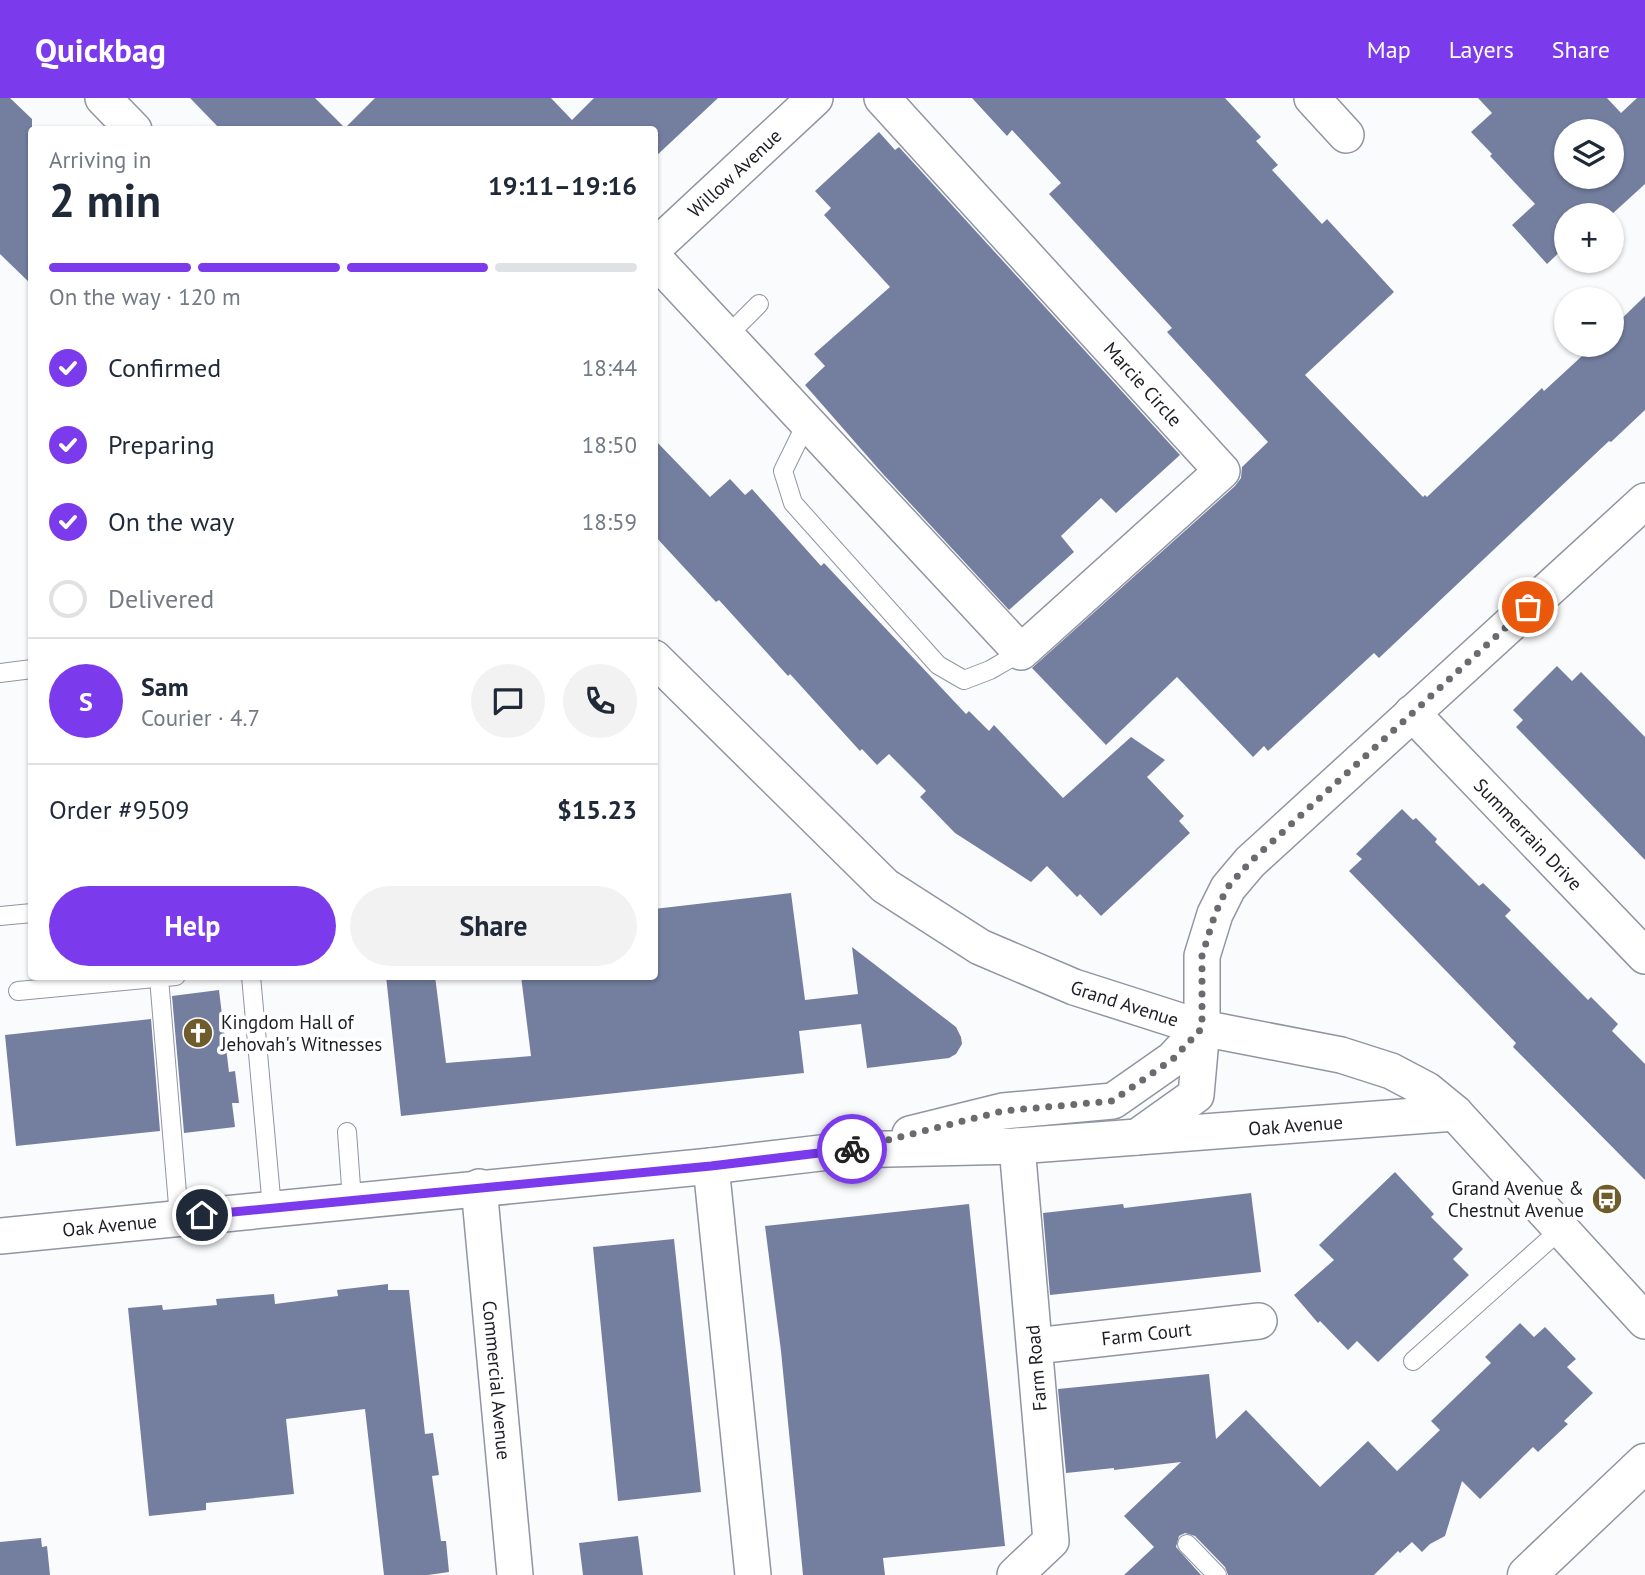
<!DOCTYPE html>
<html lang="en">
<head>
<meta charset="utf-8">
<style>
  body { margin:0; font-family:"PT Sans",sans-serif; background:#f2f2f3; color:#1f2937; height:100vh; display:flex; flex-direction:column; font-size:26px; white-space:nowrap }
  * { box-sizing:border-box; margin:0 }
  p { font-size:23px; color:#747a83 }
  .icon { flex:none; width:38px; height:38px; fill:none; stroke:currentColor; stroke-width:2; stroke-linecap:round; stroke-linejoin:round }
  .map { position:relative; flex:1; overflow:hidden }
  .sheet { position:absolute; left:28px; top:28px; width:630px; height:854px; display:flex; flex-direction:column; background:#fff; border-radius:7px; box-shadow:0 2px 5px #0004 }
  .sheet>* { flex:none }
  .buttons { position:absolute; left:1554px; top:21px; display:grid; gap:14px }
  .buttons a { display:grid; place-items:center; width:70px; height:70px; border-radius:50%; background:#fff; box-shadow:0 2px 5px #0004; font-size:35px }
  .pin { position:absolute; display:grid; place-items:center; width:60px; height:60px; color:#fff; margin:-30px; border:4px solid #fff; border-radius:50%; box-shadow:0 2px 7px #0007 }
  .courier { position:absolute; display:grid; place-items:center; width:70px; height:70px; margin:-35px; border:5px solid #7c3aed; border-radius:50%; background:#fff; color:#222; box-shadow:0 2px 9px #0007 }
  .headline em { font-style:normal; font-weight:700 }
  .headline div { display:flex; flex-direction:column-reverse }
  .headline { display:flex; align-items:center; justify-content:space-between; height:119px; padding:0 21px }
  h1 { font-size:46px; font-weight:700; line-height:52px }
  .bar { display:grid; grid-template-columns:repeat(4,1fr); gap:10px 7px; align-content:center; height:84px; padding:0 21px }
  .bar i { height:9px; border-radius:5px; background:#e0e1e3 }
  .bar .current { background:#7c3aed }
  .bar p { grid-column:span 4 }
  .line { display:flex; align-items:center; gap:18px; padding:0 21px; border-top:2px solid #e0e1e3 }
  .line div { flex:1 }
  .round { display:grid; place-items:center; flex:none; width:74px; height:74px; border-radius:37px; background:#f2f2f3 }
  ol { padding:0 21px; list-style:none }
  li { display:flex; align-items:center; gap:21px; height:77px }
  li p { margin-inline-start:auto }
  li .icon { padding:7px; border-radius:50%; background:#7c3aed; color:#fff; stroke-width:4 }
  li:last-child { color:#747a83 }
  li i { width:38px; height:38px; border:4px solid #e0e1e3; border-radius:50% }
  .action { display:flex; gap:14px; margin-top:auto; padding:14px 21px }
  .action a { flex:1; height:80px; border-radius:42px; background:#7c3aed; color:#fff; font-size:28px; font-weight:700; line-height:80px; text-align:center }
  .action a+a { background:#f2f2f3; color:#1f2937 }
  header { display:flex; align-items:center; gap:42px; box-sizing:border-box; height:98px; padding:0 35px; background:#7c3aed; color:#fff }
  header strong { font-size:33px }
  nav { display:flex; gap:38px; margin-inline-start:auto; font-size:24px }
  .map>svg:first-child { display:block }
  .building { fill:#747fa0; fill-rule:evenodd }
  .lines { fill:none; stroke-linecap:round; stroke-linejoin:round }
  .lane-casing { stroke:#9195a2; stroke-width:20 }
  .street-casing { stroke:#9195a2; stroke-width:38 }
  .secondary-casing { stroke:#9195a2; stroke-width:41 }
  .lane { stroke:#fff; stroke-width:18 }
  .street { stroke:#fff; stroke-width:35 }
  .secondary { stroke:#fff; stroke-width:38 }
  .done { stroke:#6a6b6f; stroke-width:7; stroke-dasharray:0 12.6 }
  .route { stroke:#7c3aed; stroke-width:9 }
  .labels { text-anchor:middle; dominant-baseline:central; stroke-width:7; stroke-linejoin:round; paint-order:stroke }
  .street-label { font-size:19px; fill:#1c1e23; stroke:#fff }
  .poi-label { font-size:19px; fill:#1c1e23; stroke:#fff; text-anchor:start }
</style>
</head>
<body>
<header>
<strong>Quickbag</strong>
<nav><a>Map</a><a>Layers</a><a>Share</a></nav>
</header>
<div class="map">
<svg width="1645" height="1477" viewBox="0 0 1645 1477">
  <rect width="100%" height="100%" fill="#fafbfd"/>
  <!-- building -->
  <path class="building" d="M 0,0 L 10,0 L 32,21 L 32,187 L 0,156 Z
    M 190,0 L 315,0 L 345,30 L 375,0 L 551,0 L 572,22 L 594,0 L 718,0 L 654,60 L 654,32 L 221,32 Z
    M 972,0 L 1225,0 L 1261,39 L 1256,43 L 1278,67 L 1272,72 L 1322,126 L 1327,121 L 1394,194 L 1305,277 L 1423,399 L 1425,397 L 1427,399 L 1542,290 L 1544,293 L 1594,247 L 1612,247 L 1612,230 L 1645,198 L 1645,312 L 1611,344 L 1609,343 L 1379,560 L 1374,555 L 1268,653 L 1264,648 L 1253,659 L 1177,579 L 1106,647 L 1032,570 L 1235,388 L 1241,380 L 1242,369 L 1268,344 L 1167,234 L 1172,230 L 1049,96 L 1061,85 L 1012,32 L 1007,38 Z
    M 1478,0 L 1607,0 L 1621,15 L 1637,0 L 1645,0 L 1645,86 L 1611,117 L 1566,117 L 1566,148 L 1547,166 L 1512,127 L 1535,106 L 1490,58 L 1492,56 L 1471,34 L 1492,15 ZM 1566,33 L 1612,33 L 1612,79 L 1566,79 Z
    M 879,34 L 895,52 L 899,49 L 1180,357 L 1116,415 L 1101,400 L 1061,438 L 1074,454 L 1009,512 L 883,376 L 805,287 L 825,268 L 814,256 L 890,189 L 824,117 L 831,110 L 815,93 Z
    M 654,341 L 710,399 L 730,381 L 745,397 L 752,391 L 821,468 L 824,465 L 966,616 L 969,613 L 989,633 L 994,627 L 1063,700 L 1131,639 L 1165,662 L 1147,679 L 1184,718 L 1179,723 L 1190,735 L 1101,818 L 1080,796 L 1077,799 L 1047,768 L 1031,784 L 955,735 L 920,699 L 926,693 L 889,656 L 877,667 L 862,651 L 860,653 L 790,576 L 788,578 L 719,502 L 716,504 L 654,437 Z
    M 1557,568 L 1572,583 L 1581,574 L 1645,639 L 1645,762 L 1516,629 L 1523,622 L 1513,612 Z
    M 1402,711 L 1413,722 L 1416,720 L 1437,741 L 1435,744 L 1479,788 L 1483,785 L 1511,812 L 1505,818 L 1588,902 L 1591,899 L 1618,926 L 1612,933 L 1645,966 L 1645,1082 L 1513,949 L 1516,945 L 1349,773 L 1362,761 L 1356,756 Z
    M 791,795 L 805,902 L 858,896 L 852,849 L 956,929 L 961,939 L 962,946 L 956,956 L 949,960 L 867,970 L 861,926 L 799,933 L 804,975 L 401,1018 L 386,878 L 435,878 L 446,965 L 531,958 L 521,878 L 654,878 L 654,811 Z
    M 219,892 L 229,974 L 235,973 L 239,1005 L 232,1005 L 235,1029 L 184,1035 L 172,898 Z
    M 151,921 L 160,1033 L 16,1048 L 5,937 Z
    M 1395,1074 L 1434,1116 L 1431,1119 L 1463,1151 L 1453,1161 L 1469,1177 L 1378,1264 L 1357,1243 L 1348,1252 L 1320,1223 L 1318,1225 L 1294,1197 L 1334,1162 L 1319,1147 Z
    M 1251,1095 L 1261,1174 L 1050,1197 L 1043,1115 L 1123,1106 L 1124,1110 Z
    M 969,1106 L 1005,1448 L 883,1460 L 885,1477 L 803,1477 L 781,1253 L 765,1128 Z
    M 674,1141 L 701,1394 L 618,1403 L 593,1149 Z
    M 388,1186 L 388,1192 L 409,1192 L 425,1336 L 433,1335 L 439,1377 L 432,1378 L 441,1443 L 446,1443 L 449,1474 L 428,1477 L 384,1477 L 365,1311 L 286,1321 L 294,1396 L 206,1405 L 206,1412 L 149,1418 L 128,1210 L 162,1207 L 163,1212 L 217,1207 L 216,1201 L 274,1196 L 275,1206 L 338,1198 L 337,1192 Z
    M 1520,1225 L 1534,1239 L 1545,1229 L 1576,1261 L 1567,1269 L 1593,1295 L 1564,1323 L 1568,1326 L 1538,1354 L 1533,1349 L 1480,1401 L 1462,1383 L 1445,1438 L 1430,1446 L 1422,1454 L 1412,1444 L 1400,1455 L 1398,1453 L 1374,1477 L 1228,1477 L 1225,1469 L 1195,1438 L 1185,1435 L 1179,1438 L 1176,1449 L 1201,1477 L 1124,1477 L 1154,1449 L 1124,1418 L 1181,1364 L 1114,1372 L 1114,1370 L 1066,1375 L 1058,1291 L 1209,1276 L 1216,1341 L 1246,1312 L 1320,1389 L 1368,1343 L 1397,1373 L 1440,1332 L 1431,1323 L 1491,1265 L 1485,1259 Z
    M 638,1438 L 643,1477 L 583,1477 L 579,1445 Z
    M 41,1440 L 42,1449 L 47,1448 L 50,1477 L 0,1477 L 0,1444 Z"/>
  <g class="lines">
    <!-- lane casing -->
    <g class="lane-casing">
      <path id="lane" d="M 727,238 L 759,206
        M 807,324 L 783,373 L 793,405 L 938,567 L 964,582 L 990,572 L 1021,554
        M 0,575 L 32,571
        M 0,818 L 32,815
        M 251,878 L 272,1110
        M 159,880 L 179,1119
        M 18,893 L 176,878
        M 347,1034 L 352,1102
        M 1413,1263 L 1561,1131
        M 1187,1446 L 1217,1477"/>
    </g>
    <!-- street casing -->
    <g class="street-casing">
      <g id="street">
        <path d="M 103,0 L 134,32"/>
        <path d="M 1312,0 L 1346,37"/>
        <path id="s1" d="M 654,150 L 815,0"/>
        <path d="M 654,160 L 1021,554 L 1222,373 L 882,0"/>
        <path id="s2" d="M 654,560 L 885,788 L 980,849 L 1074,889 L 1202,930 L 1341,957 L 1391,973 L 1427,992 L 1455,1015 L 1645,1223"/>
        <path id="s3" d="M 1412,615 L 1645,858"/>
        <path d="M 910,1036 L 1003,1013 L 1113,1003 L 1173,961 L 1202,930"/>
        <path id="s4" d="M 1137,1039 L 1455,1015"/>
        <path d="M 711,1068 L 753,1477"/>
        <path id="s5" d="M 479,1089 L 515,1477"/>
        <path id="s6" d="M 0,1138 L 711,1068 L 846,1052 L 1017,1048 L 1137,1039 L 1196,997 L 1202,930 L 1202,858 L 1215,816 L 1228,790 L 1250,764 L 1645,403"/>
        <path id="s7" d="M 1035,1248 L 1259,1223"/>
        <path d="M 1015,1477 L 1051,1443 L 1017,1048"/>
      </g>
    </g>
    <!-- secondary casing -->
    <g class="secondary-casing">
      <path id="secondary" d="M 1527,1477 L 1645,1365"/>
    </g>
    <!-- lane -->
    <use href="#lane" class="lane"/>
    <!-- street -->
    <use href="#street" class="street"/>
    <!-- secondary -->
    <use href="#secondary" class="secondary"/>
  </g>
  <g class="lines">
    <!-- done -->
    <path class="done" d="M 852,1051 L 1003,1013 L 1112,1003 L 1173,961 L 1202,930 L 1202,858 L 1215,816 L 1227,790 L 1250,764 L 1528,509"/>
    <!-- route -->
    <path class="route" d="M 202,1117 L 711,1068 L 852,1051"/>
  </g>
  <!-- icons -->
  <defs>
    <g id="church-disc" transform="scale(1.575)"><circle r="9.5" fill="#6e5d2b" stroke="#fff"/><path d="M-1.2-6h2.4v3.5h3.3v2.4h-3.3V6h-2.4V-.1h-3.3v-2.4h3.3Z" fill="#fff"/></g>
    <g id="bus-disc" transform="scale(1.575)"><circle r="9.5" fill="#6e5d2b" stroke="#fff"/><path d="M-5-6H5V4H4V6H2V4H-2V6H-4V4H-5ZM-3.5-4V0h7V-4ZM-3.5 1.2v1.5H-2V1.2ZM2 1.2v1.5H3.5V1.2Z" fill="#fff"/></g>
  </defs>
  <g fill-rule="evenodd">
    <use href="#church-disc" x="198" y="935"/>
    <use href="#bus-disc" x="1607" y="1101"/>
  </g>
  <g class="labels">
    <!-- street labels -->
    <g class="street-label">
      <text stroke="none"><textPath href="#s1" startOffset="110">Willow Avenue</textPath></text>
      <text transform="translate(1143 286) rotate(48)">Marcie Circle</text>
      <text stroke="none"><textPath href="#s3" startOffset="168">Summerrain Drive</textPath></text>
      <text stroke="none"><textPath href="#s2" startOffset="593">Grand Avenue</textPath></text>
      <text stroke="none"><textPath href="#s4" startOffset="159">Oak Avenue</textPath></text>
      <text stroke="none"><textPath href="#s6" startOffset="110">Oak Avenue</textPath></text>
      <text stroke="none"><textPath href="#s7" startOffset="112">Farm Court</textPath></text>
      <text transform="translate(1036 1270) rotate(-95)">Farm Road</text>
      <text stroke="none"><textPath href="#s5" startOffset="194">Commercial Avenue</textPath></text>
    </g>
    <!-- poi labels -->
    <g class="poi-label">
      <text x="221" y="924">Kingdom Hall of<tspan x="221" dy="22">Jehovah's Witnesses</tspan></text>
      <text x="1584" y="1090" text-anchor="end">Grand Avenue &amp;<tspan x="1584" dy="22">Chestnut Avenue</tspan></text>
    </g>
  </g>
</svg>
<div class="buttons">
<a><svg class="icon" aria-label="layers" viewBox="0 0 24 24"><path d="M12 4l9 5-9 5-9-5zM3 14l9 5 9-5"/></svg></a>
<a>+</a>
<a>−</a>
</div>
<div class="pin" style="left:1528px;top:509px;background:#ea580c"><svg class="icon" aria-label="bag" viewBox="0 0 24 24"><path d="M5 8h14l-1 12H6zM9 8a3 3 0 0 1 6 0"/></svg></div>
<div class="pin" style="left:202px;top:1117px;background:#1f2937"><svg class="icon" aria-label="home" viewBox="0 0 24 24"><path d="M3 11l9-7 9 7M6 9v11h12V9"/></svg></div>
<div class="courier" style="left:852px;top:1051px"><svg class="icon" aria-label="bike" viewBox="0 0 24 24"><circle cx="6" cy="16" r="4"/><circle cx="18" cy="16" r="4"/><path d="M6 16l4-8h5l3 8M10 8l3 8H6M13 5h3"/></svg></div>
<section class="sheet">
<div class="headline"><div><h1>2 min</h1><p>Arriving in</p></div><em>19:11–19:16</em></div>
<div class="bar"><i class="current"></i><i class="current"></i><i class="current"></i><i></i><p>On the way · 120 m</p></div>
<ol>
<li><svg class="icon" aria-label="check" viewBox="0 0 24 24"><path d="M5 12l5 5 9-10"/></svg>Confirmed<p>18:44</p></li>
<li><svg class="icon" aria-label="check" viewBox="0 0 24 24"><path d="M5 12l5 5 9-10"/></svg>Preparing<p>18:50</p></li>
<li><svg class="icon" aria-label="check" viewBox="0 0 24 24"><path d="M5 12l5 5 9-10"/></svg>On the way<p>18:59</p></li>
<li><i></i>Delivered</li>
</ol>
<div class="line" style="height:126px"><b class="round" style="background:#7c3aed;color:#fff">S</b><div><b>Sam</b><p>Courier · 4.7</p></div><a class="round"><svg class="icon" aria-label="chat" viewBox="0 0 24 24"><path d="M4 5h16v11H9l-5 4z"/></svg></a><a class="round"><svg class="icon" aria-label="phone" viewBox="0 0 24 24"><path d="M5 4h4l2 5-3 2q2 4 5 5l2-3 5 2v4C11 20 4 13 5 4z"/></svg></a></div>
<div class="line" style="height:91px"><div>Order #9509</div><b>$15.23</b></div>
<div class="action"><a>Help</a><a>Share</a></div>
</section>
</div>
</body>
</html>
